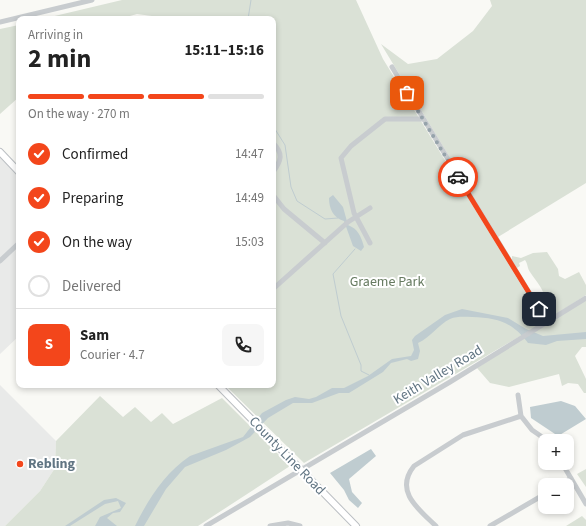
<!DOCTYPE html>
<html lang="en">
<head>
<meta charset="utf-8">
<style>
  body { margin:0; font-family:"Source Sans 3",sans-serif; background:#f6f6f6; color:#222; height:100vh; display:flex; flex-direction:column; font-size:15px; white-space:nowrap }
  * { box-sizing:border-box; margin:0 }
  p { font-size:13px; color:#767676 }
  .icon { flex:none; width:22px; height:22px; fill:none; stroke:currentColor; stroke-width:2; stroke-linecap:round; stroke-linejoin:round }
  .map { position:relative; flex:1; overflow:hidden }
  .sheet { position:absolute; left:16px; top:16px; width:260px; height:372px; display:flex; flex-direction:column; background:#fff; border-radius:8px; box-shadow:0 2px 6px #0003 }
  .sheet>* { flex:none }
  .tools { position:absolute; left:538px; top:434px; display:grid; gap:8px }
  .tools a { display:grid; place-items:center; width:36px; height:36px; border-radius:8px; background:#fff; box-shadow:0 2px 6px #0003; font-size:20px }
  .pin { position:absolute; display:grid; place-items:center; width:34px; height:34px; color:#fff; margin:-17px; border-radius:8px; box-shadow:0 2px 6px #0006 }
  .courier { position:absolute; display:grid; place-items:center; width:40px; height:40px; margin:-20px; border:3px solid #f3461b; border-radius:50%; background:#fff; color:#222; box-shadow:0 1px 5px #0007 }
  .headline em { font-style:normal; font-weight:700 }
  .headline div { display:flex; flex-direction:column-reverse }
  .headline { display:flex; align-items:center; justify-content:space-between; height:68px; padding:0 12px }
  h1 { font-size:26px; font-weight:700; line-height:30px }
  .bar { display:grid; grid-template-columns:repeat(4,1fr); gap:6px 4px; align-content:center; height:48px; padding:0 12px }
  .bar i { height:5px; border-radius:3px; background:#e0e0e0 }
  .bar .selected { background:#f3461b }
  .bar p { grid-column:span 4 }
  .line { display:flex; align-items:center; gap:10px; padding:0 12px; border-top:1px solid #e0e0e0 }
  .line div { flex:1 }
  .round { display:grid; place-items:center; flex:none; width:42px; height:42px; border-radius:8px; background:#f6f6f6 }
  ol { padding:0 12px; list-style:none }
  li { display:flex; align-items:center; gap:12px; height:44px }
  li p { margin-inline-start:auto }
  li .icon { padding:4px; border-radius:50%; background:#f3461b; color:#fff; stroke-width:4 }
  li:last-child { color:#767676 }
  li i { width:22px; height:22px; border:2px solid #e0e0e0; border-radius:50% }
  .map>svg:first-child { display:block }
  .built { fill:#e9eae9 }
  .green { fill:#dae1d6 }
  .water { fill:#bfccd0 }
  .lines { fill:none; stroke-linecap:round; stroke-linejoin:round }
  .stream { stroke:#bfccd0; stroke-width:1 }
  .major-casing { stroke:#bbbfc3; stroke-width:8 }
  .minor { stroke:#c8cccf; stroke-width:5 }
  .major { stroke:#fff; stroke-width:6 }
  .done { stroke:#96a3ab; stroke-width:4; stroke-dasharray:0 7.2 }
  .route { stroke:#f3461b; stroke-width:5 }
  .poi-dot { fill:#f3461b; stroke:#fff; stroke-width:1.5 }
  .labels { text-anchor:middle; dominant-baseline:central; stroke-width:4; stroke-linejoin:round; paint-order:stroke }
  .park-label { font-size:14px; fill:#667a60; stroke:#fff }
  .street-label { font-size:14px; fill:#617583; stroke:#fff }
  .poi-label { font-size:14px; font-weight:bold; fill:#617583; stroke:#fff; text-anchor:start }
</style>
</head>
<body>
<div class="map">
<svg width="586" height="526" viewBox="0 0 586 526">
  <rect width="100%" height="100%" fill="#f9f9f5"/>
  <!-- built -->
  <path class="built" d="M 0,157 L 19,177 L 19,336 L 0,354 Z
    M 0,385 L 56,441 L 55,468 L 40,491 L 5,526 L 0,526 Z"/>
  <!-- green -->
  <path class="green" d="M 122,0 L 356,0 L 383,59 L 544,322 L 304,463 L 225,385 L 273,385 L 273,19 L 174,19 L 137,14 L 119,19 L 42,19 Z
    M 490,0 L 586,0 L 586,183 L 498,237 L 381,44 L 408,64 L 437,59 L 473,31 L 492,6 Z
    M 19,25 L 19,97 L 0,114 L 0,29 Z
    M 547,252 L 558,269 L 559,276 L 565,279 L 579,272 L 586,285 L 586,295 L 547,320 L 538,305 L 545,305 C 546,290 537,283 530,272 C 527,268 528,264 525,260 L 519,263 L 520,266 L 517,268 L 512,261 L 512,256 L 521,258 L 533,253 Z
    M 586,298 L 586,347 L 582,347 L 575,356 L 586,379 L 586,393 L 584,393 L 578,384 L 568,383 L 562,386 L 559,374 L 509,387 L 490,383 L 477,368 Z
    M 100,396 L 123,417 L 135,407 L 151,422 L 162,413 L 173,424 L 222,398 L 290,466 L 198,526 L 5,526 L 40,491 L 55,468 L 56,441 Z
    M 586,469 L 586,487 L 577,474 Z
    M 582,516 L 586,520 L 586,526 L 566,526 Z"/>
  <!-- water -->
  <path class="water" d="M 333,195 L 343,207 L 348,225 C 358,229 361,236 364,247 L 361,251 L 353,246 L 344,221 C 333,218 329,208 329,198 Z
    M 462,309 L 508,318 L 526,329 L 543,336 L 586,332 L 586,339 L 557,341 L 546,345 L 528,343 C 512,322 498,318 472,317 C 465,317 457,316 450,319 C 439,324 430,338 418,343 L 420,351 L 418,359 L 411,361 L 407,359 L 391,363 L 383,372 L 349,393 L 339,393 L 312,403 L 293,403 L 268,418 L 250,437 L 239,443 L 226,450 L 185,467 L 166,489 L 144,526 L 135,526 C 149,498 164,474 190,456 L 243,437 L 262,413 L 286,400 L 295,397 L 309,399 L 316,397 L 332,388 L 344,388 L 368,376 L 392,359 L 411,356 L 414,350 L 412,340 L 415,336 L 445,315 Z
    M 561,401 L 575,406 L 586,419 L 558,436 L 531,418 L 530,407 Z
    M 371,449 L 376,456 L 349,479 L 352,492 L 362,503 L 358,508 L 349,500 L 344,490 L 330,473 Z
    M 116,498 L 126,503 L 120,512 L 113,513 L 107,518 L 117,526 L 95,526 L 100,517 L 121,508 L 118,501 L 105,504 L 70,526 L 65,526 L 104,500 Z"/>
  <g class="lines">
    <!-- stream -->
    <path class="stream" d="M 248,19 L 251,0
      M 273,126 L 285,145 L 291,187 L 297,201 L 325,219 L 338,218
      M 355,249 L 333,274 L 341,316 L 361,365 L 361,371 L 369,375"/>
    <!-- major casing -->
    <g class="major-casing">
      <path id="major" d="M 0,152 L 19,172
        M 218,385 L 356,526"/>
    </g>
    <!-- minor -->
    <path class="minor" d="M 0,22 L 92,0
      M 392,67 L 547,322
      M 273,143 C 284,154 281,161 273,172
      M 273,195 L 284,209 L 325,243
      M 370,243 L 354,213 L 341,158 L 351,146 L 385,119 L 423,119
      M 0,261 L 19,243
      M 273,289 L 348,222 L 370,208
      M 521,416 L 532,430 L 548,441
      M 562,463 L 586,504
      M 560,485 L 571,478
      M 206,526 L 450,382 L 586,298
      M 270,526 L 288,523 L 300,526
      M 436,526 C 418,509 394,491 414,466 L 463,435 L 521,416 L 518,395
      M 490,526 L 545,494"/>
    <!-- major -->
    <use href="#major" class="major"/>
  </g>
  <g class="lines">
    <!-- done -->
    <path class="done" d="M 407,93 L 458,177"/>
    <!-- route -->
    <path class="route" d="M 458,177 L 539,309"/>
  </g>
  <!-- markers -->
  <circle class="poi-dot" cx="20" cy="464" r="4"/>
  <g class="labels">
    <!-- park labels -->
    <g class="park-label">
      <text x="387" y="282">Graeme Park</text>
    </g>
    <!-- street labels -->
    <g class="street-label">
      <text transform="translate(438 375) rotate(-31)">Keith Valley Road</text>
      <text transform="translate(287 456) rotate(46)">County Line Road</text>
    </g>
    <!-- poi labels -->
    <g class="poi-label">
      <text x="28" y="464">Rebling</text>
    </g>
  </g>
</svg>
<div class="tools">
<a>+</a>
<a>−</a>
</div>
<div class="pin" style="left:407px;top:93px;background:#ea580c"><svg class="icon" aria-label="bag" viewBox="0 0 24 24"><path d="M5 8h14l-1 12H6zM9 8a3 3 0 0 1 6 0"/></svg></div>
<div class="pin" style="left:539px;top:309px;background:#1f2937"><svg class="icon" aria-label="home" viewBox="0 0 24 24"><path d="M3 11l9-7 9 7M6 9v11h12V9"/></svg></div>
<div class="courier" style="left:458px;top:177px"><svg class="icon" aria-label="car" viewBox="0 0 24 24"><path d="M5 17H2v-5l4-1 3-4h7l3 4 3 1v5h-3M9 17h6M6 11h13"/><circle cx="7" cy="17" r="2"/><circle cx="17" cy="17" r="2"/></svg></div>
<section class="sheet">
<div class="headline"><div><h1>2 min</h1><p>Arriving in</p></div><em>15:11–15:16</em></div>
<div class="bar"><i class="selected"></i><i class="selected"></i><i class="selected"></i><i></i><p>On the way · 270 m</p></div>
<ol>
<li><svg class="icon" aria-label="check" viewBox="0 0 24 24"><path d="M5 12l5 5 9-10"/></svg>Confirmed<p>14:47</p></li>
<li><svg class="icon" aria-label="check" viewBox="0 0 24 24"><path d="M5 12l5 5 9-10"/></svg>Preparing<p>14:49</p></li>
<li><svg class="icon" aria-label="check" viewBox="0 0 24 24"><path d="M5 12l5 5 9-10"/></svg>On the way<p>15:03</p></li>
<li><i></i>Delivered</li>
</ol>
<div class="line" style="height:72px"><b class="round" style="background:#f3461b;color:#fff">S</b><div><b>Sam</b><p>Courier · 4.7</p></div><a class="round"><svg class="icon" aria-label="phone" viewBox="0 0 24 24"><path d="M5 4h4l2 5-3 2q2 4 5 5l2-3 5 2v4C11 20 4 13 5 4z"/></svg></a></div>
</section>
</div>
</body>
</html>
